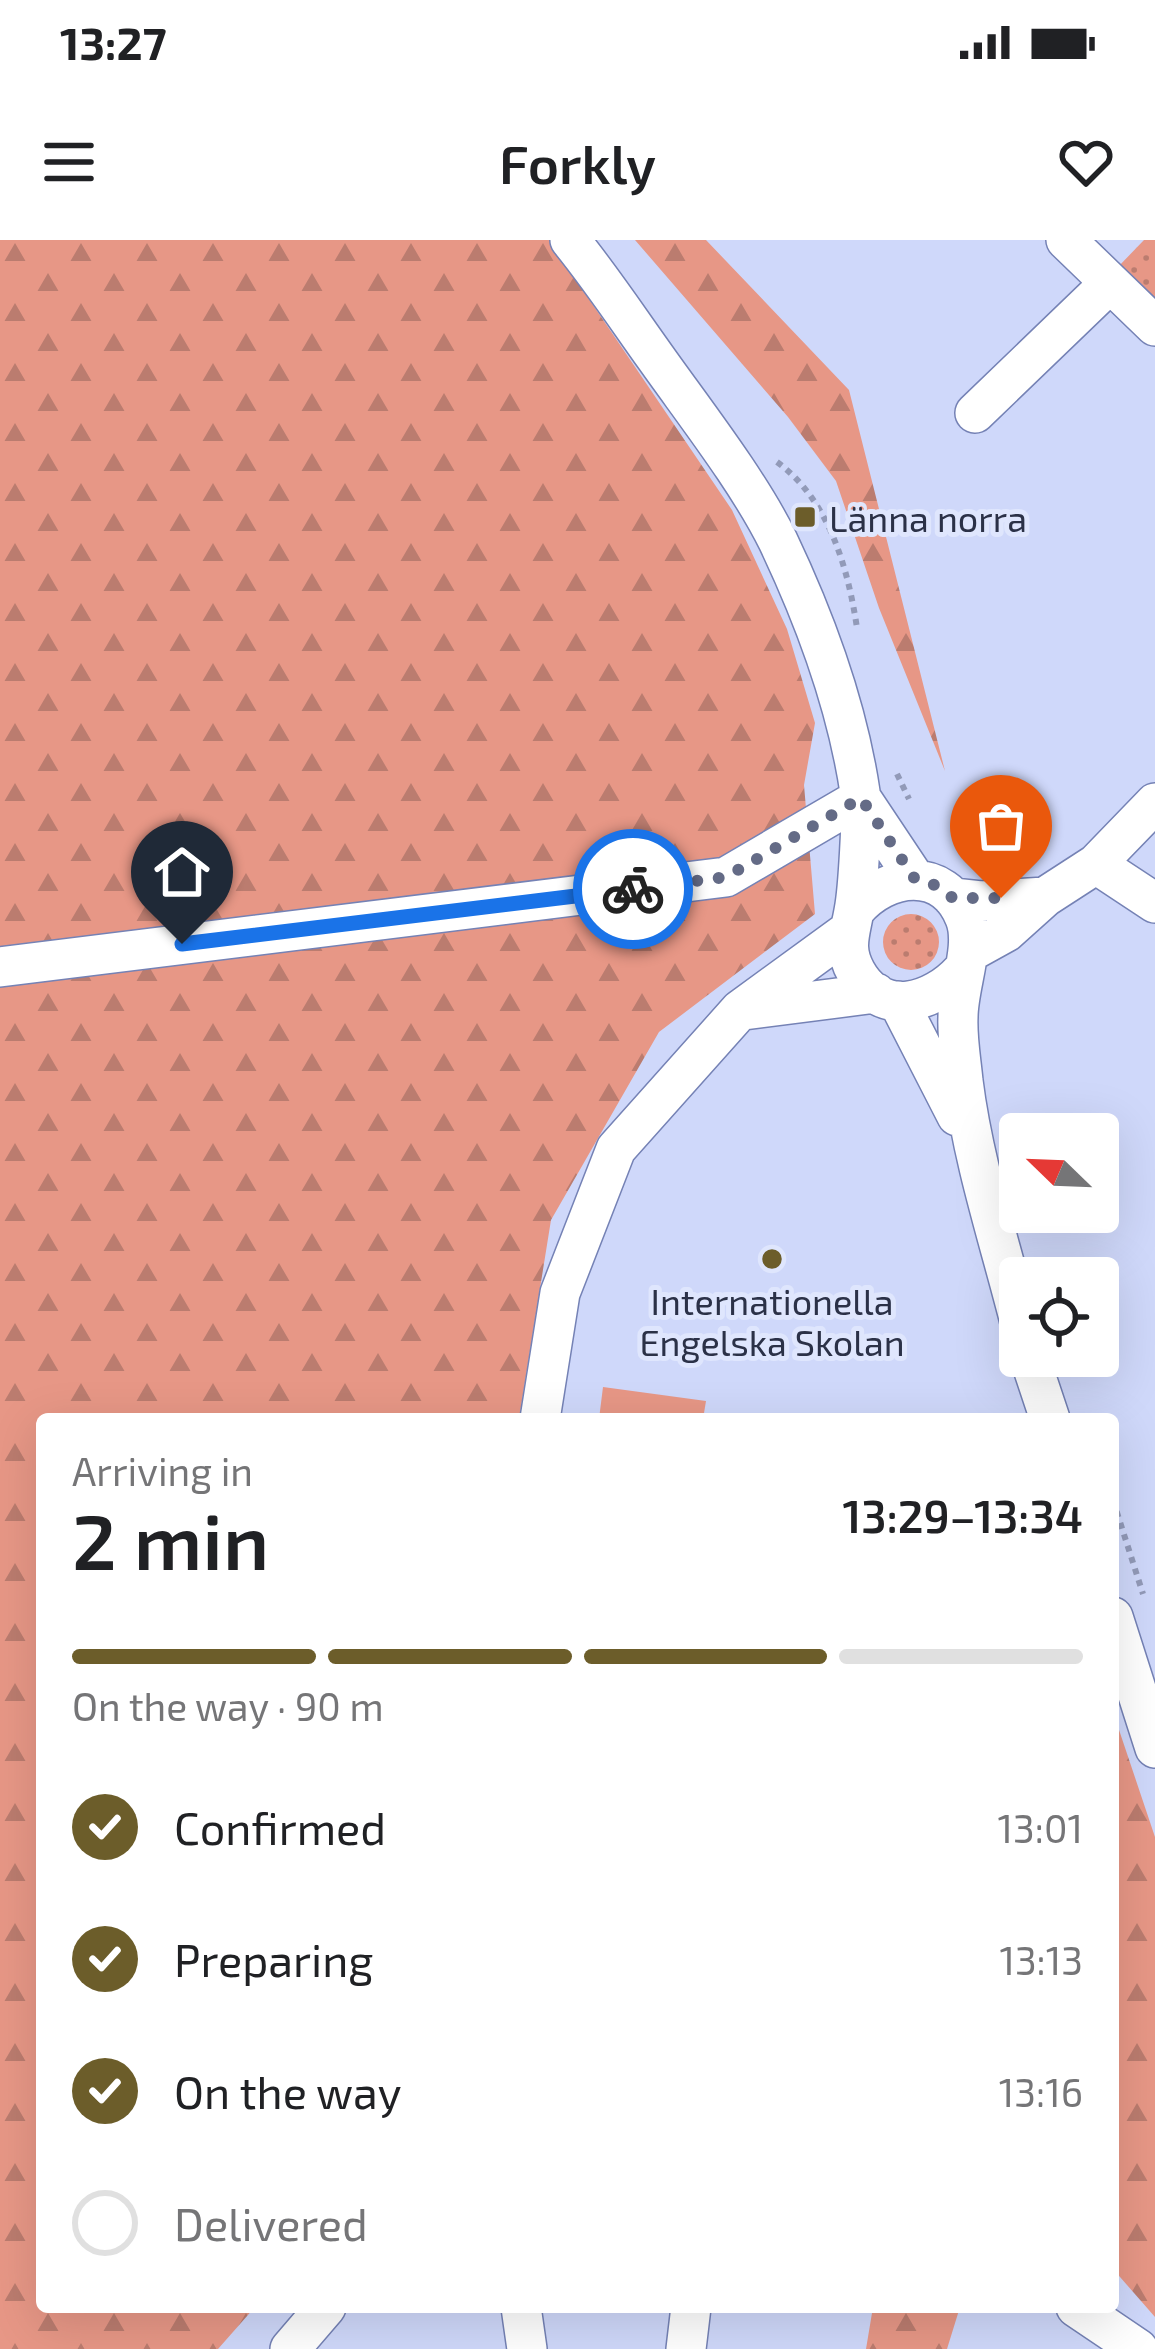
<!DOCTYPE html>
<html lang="en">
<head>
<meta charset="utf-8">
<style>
  body { margin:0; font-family:"Exo 2",sans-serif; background:#f2f2f2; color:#202124; height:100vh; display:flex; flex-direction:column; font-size:45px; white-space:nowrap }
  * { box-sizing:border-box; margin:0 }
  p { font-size:39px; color:#757577 }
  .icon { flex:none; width:66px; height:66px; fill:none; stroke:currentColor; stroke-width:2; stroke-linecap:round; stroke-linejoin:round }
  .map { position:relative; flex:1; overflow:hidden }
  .drawer { position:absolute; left:36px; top:1173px; width:1083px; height:900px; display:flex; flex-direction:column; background:#fff; border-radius:12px; box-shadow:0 12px 48px #0002 }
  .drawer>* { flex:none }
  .needle { width:78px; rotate:293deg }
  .controls { position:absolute; left:999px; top:873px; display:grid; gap:24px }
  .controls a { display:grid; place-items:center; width:120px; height:120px; border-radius:12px; background:#fff; box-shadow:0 12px 48px #0002; font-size:60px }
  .pin { position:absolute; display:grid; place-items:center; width:102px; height:102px; color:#fff; margin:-123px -51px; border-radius:50% 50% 50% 0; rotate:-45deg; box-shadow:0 0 12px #0007 }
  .pin .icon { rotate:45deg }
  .courier { position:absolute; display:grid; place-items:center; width:120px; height:120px; margin:-60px; border:9px solid #1a73e8; border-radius:50%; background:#fff; color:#222; box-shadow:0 3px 15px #0007 }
  .head em { font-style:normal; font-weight:600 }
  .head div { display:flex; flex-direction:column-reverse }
  .head { display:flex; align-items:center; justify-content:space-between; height:204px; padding:0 36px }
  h1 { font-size:78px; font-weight:600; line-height:90px }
  .bar { display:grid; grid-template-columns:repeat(4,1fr); gap:18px 12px; align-content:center; height:144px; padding:0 36px }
  .bar i { height:15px; border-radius:9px; background:#e0e0e0 }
  .bar .active { background:#6c5d2a }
  .bar p { grid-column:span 4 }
  ol { padding:0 36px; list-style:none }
  li { display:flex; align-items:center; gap:36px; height:132px }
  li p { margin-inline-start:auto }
  li .icon { padding:12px; border-radius:50%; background:#6c5d2a; color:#fff; stroke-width:4 }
  li:last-child { color:#757577 }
  li i { width:66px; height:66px; border:6px solid #e0e0e0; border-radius:50% }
  .status { display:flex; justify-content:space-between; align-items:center; height:84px; padding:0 60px; background:#fff; direction:ltr }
  .status svg { height:33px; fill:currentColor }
  header { display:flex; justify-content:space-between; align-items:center; height:156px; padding:0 36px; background:#fff; font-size:54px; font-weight:600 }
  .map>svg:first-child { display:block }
  .grass { fill:url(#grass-dots) }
  .forest { fill:url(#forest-firs) }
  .green { fill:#e79786 }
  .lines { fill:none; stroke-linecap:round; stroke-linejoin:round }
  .minor-casing { stroke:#7582b5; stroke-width:42 }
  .path { stroke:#929ab8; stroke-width:6; stroke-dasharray:6 6; stroke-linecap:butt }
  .minor { stroke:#fff; stroke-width:39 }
  .done { stroke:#646b86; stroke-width:12; stroke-dasharray:0 21.6 }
  .route { stroke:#1a73e8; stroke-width:15 }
  .poi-dot { fill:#6c5d2a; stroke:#dfe6fd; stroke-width:4.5 }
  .labels { text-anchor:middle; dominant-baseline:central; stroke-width:10; stroke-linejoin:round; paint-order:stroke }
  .poi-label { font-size:36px; fill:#2b3147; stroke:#dfe6fd; text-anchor:start }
</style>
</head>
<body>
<div class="status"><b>13:27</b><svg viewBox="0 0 49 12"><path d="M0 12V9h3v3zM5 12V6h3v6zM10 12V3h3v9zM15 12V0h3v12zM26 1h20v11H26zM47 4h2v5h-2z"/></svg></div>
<header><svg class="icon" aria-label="menu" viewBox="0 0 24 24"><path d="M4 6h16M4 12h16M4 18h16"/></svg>Forkly<svg class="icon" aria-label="heart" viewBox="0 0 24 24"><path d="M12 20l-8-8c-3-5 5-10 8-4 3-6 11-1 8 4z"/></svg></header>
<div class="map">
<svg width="1155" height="2109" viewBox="0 0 1155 2109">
  <defs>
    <pattern id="grass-dots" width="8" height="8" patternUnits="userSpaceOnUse" patternTransform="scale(3)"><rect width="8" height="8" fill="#e79786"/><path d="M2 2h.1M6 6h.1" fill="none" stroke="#bb7c6f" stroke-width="1.8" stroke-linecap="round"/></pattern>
    <pattern id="forest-firs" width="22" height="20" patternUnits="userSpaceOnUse" patternTransform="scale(3)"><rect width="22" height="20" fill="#e79786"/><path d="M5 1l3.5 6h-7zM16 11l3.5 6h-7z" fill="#bb7c6f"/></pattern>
  </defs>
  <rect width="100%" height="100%" fill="#cfd8fa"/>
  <!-- grass -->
  <path class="grass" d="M 1144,0 L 1155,0 L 1155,65 L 1117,28 Z
    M883 702a28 28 0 1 1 56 0a28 28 0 1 1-56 0Z"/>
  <!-- forest -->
  <path class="forest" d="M 0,0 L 549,0 L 732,270 L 787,389 L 815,483 L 804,545 L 815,674 L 659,792 L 551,980 L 519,1179 L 42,1179 L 42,2067 L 255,2067 L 218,2109 L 0,2109 Z
    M 635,0 L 706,0 L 849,150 L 945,531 L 879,368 L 836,241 L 788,177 Z
    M 1113,1472 L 1155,1597 L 1155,2077 L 1113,2029 Z
    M 873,2067 L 960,2067 L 947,2109 L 866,2109 Z"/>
  <!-- green -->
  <path class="green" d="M 603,1147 L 706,1161 L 703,1179 L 599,1179 Z"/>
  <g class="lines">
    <!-- minor casing -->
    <g class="minor-casing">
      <path id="minor" d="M 570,0 C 601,38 628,79 656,118 C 695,173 749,242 778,301 C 816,381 847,465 860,552 C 863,571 858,651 854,671 C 850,694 843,709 856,732 C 882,779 933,763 962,731
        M 1066,0 L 1155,86
        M 975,173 L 1110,43
        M 861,558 L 915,639
        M 1096,624 L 1155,663
        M 953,658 L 981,661 L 1045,657
        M 855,670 C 886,633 944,625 965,678 C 976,706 958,746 958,777 C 957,798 961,820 963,841 C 973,922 1000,1003 1020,1082
        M 968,713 L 1006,692 L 1045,657 L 1096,624 L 1155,563
        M 0,727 L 726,637 L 861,558
        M 898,761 L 957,876
        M 744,770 L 876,753
        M 1029,1116 L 1050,1179
        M 540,1179 L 560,1053 L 616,909 L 740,770 L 847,692
        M 1113,1377 L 1155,1508
        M 521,2067 L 527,2109
        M 1076,2067 L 1138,2109
        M 290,2109 L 326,2067
        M 686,2109 L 691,2067"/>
    </g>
    <!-- path -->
    <path class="path" d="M 777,222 C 829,260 848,328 857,388
      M 897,534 L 909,559
      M 1113,1260 L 1143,1354"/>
    <!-- minor -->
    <use href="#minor" class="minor"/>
  </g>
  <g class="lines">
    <!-- done -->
    <path class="done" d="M 633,649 L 726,637 L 861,558 L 915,639 L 935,645 L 953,658 L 1001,658"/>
    <!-- route -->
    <path class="route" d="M 182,704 L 633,649"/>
  </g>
  <!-- markers -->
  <g class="poi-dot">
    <rect x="793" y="265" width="24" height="24" rx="6"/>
    <circle cx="772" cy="1019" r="12"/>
  </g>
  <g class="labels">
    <!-- poi labels -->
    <g class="poi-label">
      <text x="829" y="277">Länna norra</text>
      <text x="772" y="1060" text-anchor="middle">Internationella<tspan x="772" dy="41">Engelska Skolan</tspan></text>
    </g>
  </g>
</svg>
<div class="controls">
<a><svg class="needle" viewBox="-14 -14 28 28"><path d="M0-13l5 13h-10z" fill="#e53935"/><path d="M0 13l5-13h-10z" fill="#757577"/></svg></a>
<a><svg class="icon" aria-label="locate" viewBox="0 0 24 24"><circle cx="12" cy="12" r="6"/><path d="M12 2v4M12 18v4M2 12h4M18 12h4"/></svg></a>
</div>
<div class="pin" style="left:1001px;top:658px;background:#ea580c"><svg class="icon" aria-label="bag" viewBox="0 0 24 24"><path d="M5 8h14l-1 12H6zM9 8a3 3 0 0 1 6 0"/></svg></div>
<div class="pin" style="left:182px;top:704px;background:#1f2937"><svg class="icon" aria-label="home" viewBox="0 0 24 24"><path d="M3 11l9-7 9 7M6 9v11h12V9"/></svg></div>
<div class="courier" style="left:633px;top:649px"><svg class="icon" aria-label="bike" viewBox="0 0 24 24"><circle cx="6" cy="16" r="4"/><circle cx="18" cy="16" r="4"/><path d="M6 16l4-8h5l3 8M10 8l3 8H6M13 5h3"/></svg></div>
<section class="drawer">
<div class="head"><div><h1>2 min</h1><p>Arriving in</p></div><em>13:29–13:34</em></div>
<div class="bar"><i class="active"></i><i class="active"></i><i class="active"></i><i></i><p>On the way · 90 m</p></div>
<ol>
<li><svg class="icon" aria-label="check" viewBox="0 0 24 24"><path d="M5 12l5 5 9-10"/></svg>Confirmed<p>13:01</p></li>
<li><svg class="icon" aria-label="check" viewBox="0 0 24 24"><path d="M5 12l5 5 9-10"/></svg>Preparing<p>13:13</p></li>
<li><svg class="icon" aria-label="check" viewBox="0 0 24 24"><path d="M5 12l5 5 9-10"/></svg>On the way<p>13:16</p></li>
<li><i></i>Delivered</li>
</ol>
</section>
</div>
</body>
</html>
